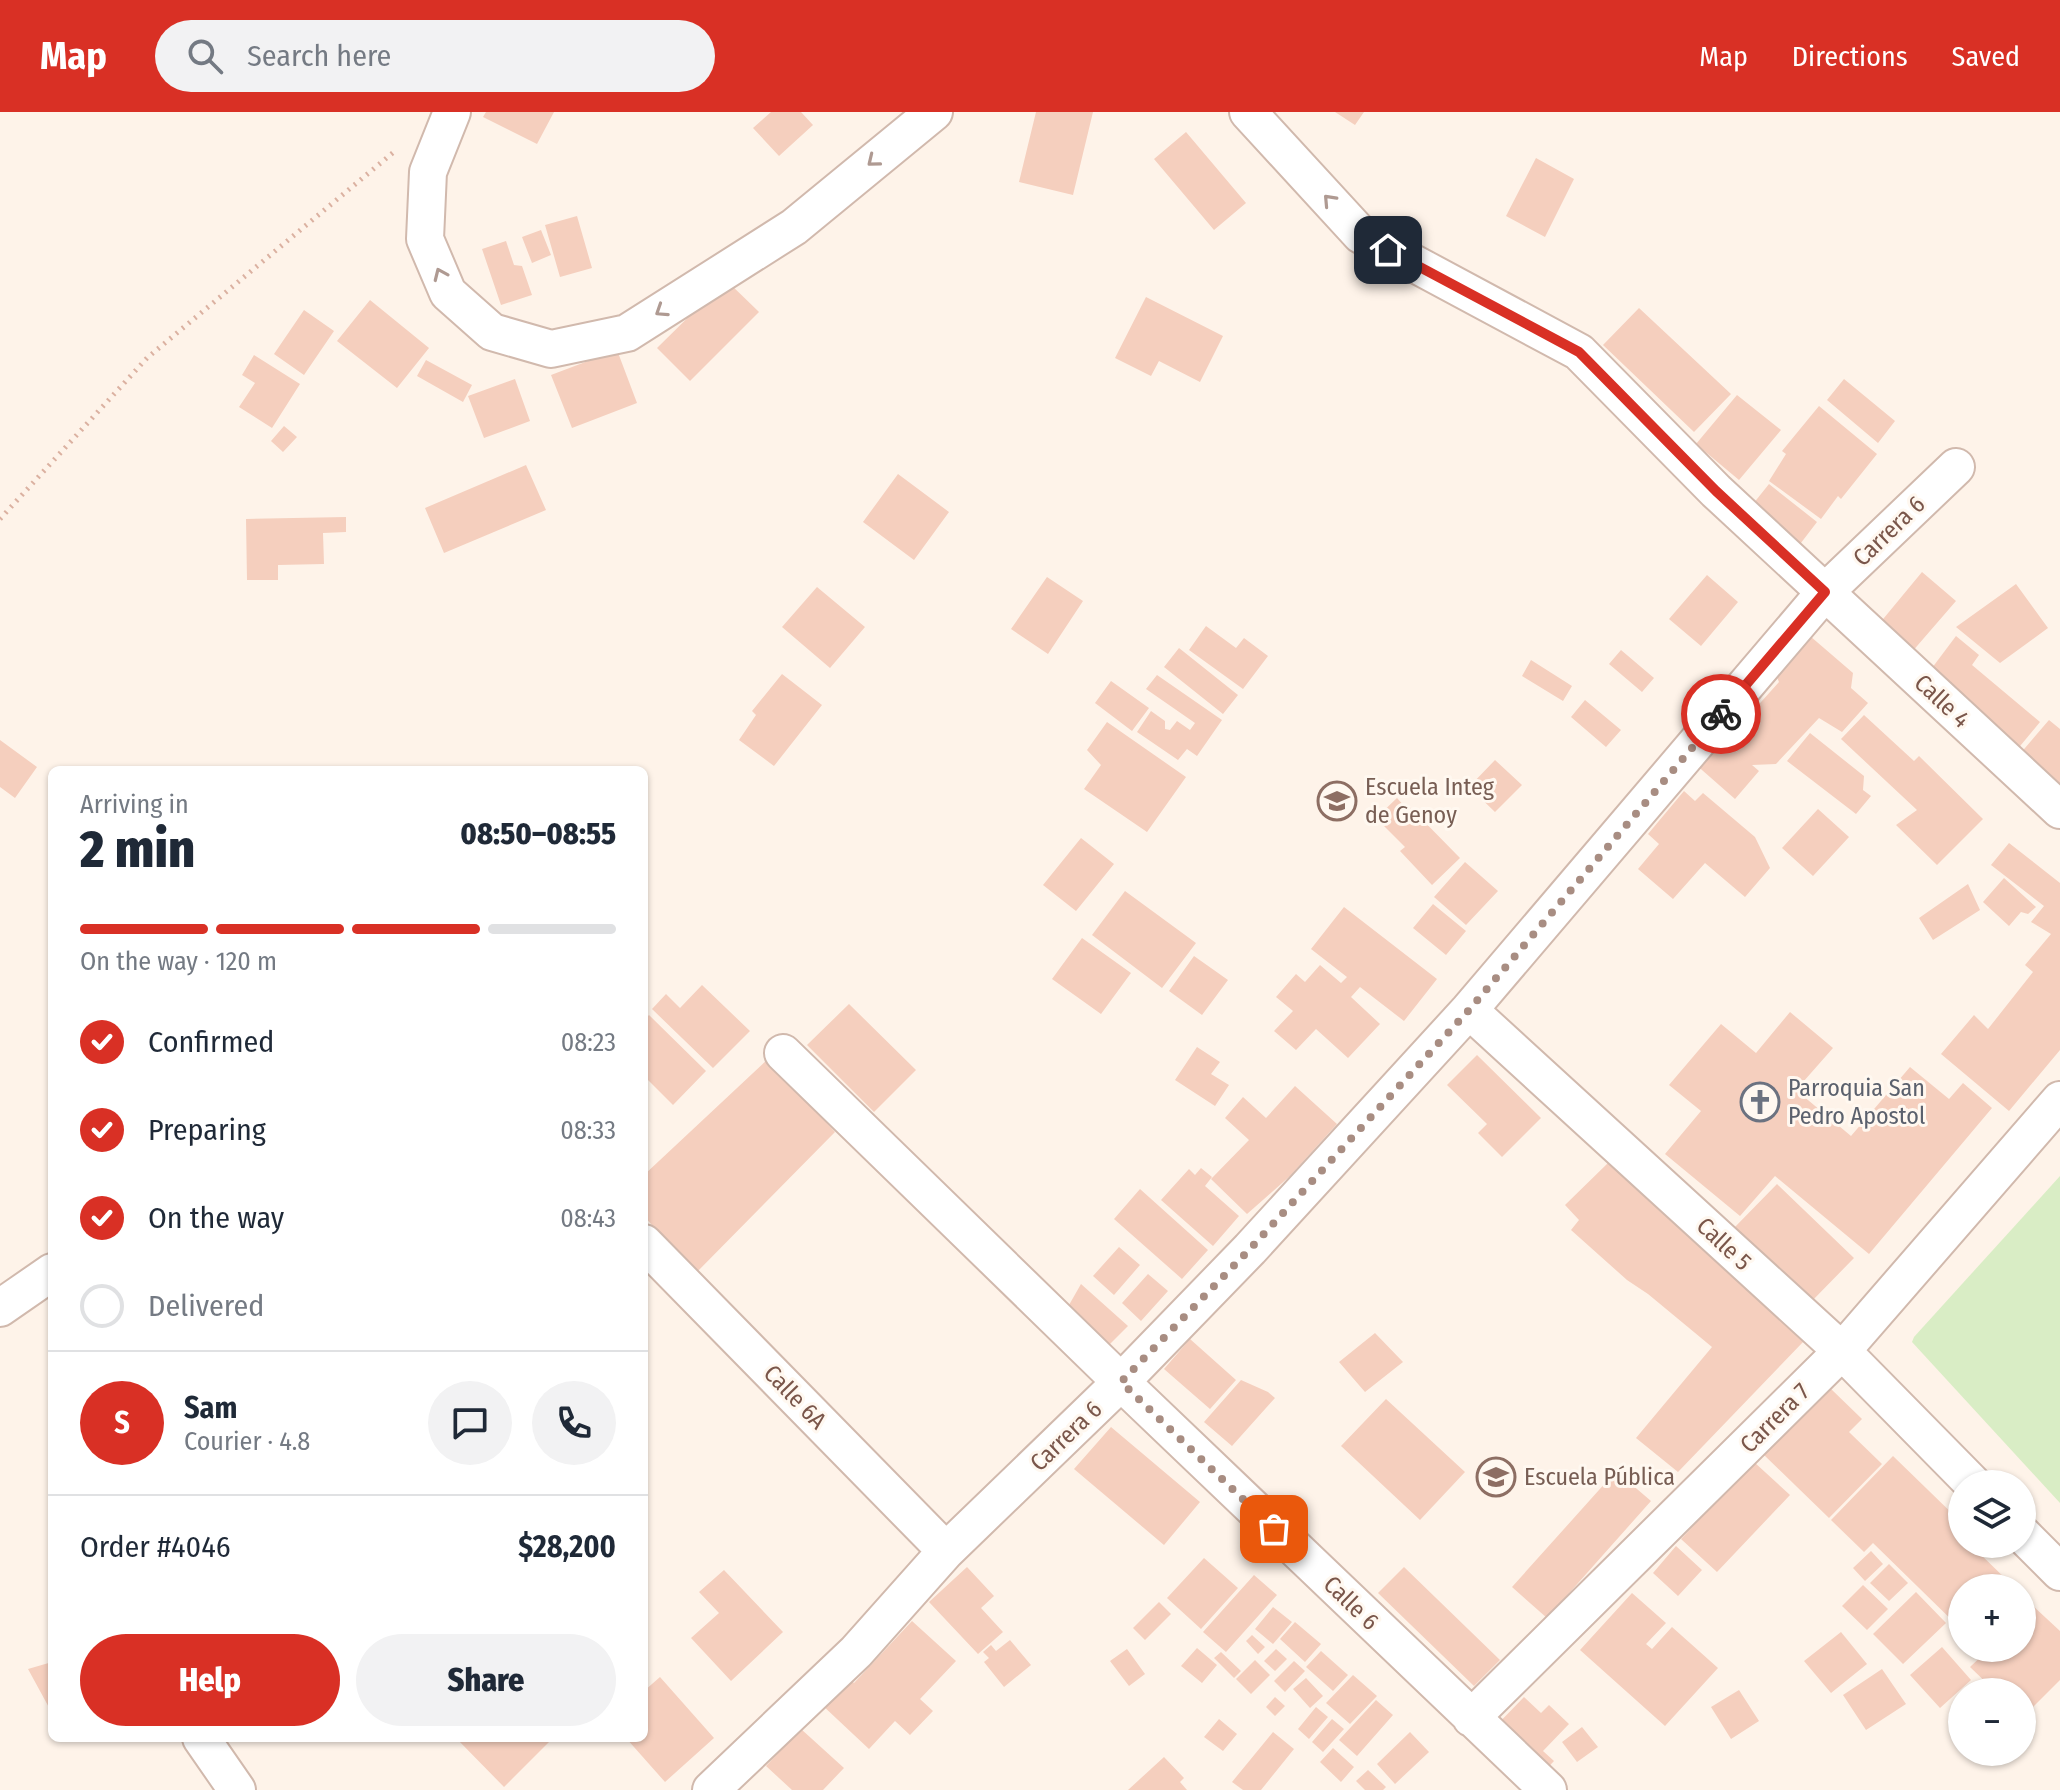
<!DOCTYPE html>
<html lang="en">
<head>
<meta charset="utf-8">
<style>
  body { margin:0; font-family:"Fira Sans Condensed",sans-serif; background:#f2f2f3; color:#1f2937; height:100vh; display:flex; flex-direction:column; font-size:30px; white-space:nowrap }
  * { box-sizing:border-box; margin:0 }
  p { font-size:26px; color:#747a83 }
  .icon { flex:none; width:44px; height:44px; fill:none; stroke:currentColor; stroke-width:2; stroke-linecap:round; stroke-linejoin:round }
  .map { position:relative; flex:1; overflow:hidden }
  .sheet { position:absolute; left:48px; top:654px; width:600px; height:976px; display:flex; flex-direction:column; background:#fff; border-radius:12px; box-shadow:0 2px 6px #0004 }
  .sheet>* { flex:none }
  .buttons { position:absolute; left:1948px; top:1358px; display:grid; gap:16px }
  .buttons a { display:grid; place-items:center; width:88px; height:88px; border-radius:50%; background:#fff; box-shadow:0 2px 6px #0004; font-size:40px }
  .pin { position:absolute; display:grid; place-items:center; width:68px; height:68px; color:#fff; margin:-34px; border-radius:16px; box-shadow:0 4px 12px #0006 }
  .courier { position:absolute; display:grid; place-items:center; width:80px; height:80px; margin:-40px; border:6px solid #d93025; border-radius:50%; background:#fff; color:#222; box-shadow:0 2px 10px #0007 }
  .overview em { font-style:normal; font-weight:800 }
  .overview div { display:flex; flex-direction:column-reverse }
  .overview { display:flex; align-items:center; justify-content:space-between; height:136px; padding:0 32px }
  h1 { font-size:52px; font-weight:800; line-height:60px }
  .bar { display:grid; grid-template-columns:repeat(4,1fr); gap:12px 8px; align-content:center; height:96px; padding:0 32px }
  .bar i { height:10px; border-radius:6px; background:#e0e1e3 }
  .bar .active { background:#d93025 }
  .bar p { grid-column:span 4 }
  .line { display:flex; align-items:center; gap:20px; padding:0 32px; border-top:2px solid #e0e1e3 }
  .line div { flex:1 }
  .round { display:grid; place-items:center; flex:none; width:84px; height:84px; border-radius:42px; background:#f2f2f3 }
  ol { padding:0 32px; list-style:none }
  li { display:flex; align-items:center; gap:24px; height:88px }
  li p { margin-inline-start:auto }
  li .icon { padding:8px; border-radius:50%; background:#d93025; color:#fff; stroke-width:4 }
  li:last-child { color:#747a83 }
  li i { width:44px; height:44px; border:4px solid #e0e1e3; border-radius:50% }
  .primary-button { display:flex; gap:16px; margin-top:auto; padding:16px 32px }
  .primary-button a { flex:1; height:92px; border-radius:48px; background:#d93025; color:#fff; font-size:32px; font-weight:800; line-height:92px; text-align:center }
  .primary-button a+a { background:#f2f2f3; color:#1f2937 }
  header { display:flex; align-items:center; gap:48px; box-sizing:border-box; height:112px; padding:0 40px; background:#d93025; color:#fff }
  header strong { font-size:38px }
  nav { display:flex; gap:44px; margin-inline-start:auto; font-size:28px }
  .search { width:560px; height:72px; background:#f2f2f3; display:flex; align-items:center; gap:20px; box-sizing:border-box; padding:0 28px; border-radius:44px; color:#747a83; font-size:30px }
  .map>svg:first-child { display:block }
  .green { fill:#d9edc5 }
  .building { fill:#f5cfbe }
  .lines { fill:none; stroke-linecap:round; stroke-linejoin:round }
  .street-casing { stroke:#d1b9ad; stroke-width:40 }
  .path { stroke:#dbb1a1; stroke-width:5; stroke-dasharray:2 6; stroke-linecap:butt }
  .street { stroke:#fff; stroke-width:36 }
  .oneway { stroke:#af9a92 }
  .done { stroke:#a88d82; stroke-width:8; stroke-dasharray:0 14.4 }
  .route { stroke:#d93025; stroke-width:10 }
  .labels { text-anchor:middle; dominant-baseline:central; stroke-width:6; stroke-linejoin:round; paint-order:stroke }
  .street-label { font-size:24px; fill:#7a564a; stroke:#fff8f0 }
  .education-label { font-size:24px; fill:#785e54; stroke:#fff8f0; text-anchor:start }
  .worship-label { font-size:24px; fill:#5b616d; stroke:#fff8f0; text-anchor:start }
</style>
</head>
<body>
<header>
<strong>Map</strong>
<div class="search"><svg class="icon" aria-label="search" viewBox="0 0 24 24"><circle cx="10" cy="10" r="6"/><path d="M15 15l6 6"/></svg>Search here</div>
<nav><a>Map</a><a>Directions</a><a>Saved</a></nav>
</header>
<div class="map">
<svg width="2060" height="1678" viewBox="0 0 2060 1678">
  <rect width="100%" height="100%" fill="#fef3e9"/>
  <!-- green -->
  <path class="green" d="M 2060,1064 L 2060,1391 L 1912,1230 L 1914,1225 Z"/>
  <!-- building -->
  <path class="building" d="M 486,0 L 554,0 L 537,32 L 483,5 Z
    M 771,0 L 801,0 L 813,13 L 779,44 L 753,16 Z
    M 1036,0 L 1093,0 L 1073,83 L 1019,70 Z
    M 1335,0 L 1364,0 L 1355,13 Z
    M 1186,20 L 1246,91 L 1214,118 L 1154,47 Z
    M 1536,46 L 1574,67 L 1545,125 L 1506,104 Z
    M 577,104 L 592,156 L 560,165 L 545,113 Z
    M 541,118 L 551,143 L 532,151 L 522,125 Z
    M 506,129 L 514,153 L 522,154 L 532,183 L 501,193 L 482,137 Z
    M 726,168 L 759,200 L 690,269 L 657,236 Z
    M 1146,185 L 1223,224 L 1200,270 L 1159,249 L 1151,264 L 1115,246 Z
    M 370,188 L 429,236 L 397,276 L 337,229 Z
    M 1639,196 L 1731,282 L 1694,320 L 1603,233 Z
    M 304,198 L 334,219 L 304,263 L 274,242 Z
    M 617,238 L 637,291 L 572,316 L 551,263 Z
    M 254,243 L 300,272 L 272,316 L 239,295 L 255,271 L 242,263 Z
    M 426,248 L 472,273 L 463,290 L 417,264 Z
    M 515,267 L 530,309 L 484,326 L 468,284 Z
    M 1844,267 L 1895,309 L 1878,331 L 1827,288 Z
    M 1737,283 L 1781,318 L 1739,368 L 1696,332 Z
    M 1819,294 L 1877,342 L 1841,387 L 1838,384 L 1821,407 L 1769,369 L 1786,342 L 1782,339 Z
    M 284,314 L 297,325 L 283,340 L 271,329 Z
    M 526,353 L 546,398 L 444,441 L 425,396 Z
    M 898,362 L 949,400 L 914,448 L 863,410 Z
    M 1769,372 L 1817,410 L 1794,440 L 1745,402 Z
    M 346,405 L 346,420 L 323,421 L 324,452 L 278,453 L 278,468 L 247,468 L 246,407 Z
    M 1922,460 L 1956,489 L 1911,541 L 1879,512 Z
    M 1707,463 L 1738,490 L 1701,534 L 1669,507 Z
    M 1047,465 L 1083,489 L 1048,542 L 1011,517 Z
    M 2016,472 L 2048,516 L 2000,551 L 1956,515 Z
    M 817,475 L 865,515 L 830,556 L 782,515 Z
    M 1206,514 L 1236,536 L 1244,526 L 1268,544 L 1243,577 L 1189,538 Z
    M 1810,524 L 1853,561 L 1851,576 L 1868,591 L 1842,620 L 1819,606 L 1776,652 L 1752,653 L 1759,659 L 1735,687 L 1694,651 L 1718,624 L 1739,642 L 1726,629 L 1779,570 L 1776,563 Z
    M 1956,524 L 1979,543 L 1972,553 L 2040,610 L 2011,645 L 1923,568 Z
    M 1179,536 L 1238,583 L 1223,602 L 1164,555 Z
    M 1621,538 L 1654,566 L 1642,580 L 1609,552 Z
    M 1531,548 L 1572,574 L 1563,589 L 1522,564 Z
    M 782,562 L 822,593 L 774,654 L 739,628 L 756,603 L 752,599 Z
    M 1157,563 L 1222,608 L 1197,644 L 1187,637 L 1178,648 L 1137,620 L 1151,599 L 1165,609 L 1165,617 L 1170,618 L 1177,609 L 1190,618 L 1195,611 L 1146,577 Z
    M 1111,569 L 1149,596 L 1132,619 L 1095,591 Z
    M 1585,588 L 1621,618 L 1606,635 L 1571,605 Z
    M 1864,603 L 1914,649 L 1919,644 L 1983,707 L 1937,753 L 1896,713 L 1917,698 L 1841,627 Z
    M 2049,608 L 2060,617 L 2060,691 L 2013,650 Z
    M 1107,610 L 1186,665 L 1147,720 L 1084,677 L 1101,653 L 1087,638 Z
    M 1810,621 L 1864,664 L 1863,678 L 1871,684 L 1856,702 L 1787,649 Z
    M 0,628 L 37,655 L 15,686 L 0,675 Z
    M 1495,648 L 1522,673 L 1495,700 L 1469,675 Z
    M 1684,679 L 1695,689 L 1703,681 L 1755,725 L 1770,756 L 1745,785 L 1705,751 L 1673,787 L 1638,757 L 1659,732 L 1648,722 Z
    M 1397,686 L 1406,696 L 1407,692 L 1460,746 L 1432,773 L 1400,739 L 1405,735 L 1376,706 Z
    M 1818,697 L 1849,725 L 1813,764 L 1782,736 Z
    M 1081,726 L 1114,752 L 1076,799 L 1043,773 Z
    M 2009,731 L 2060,771 L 2060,938 L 2009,999 L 1941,942 L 1974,903 L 1988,917 L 2033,860 L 2025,853 L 2051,822 L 2031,810 L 2044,794 L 1991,753 Z
    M 1465,750 L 1498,779 L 1466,813 L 1434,785 Z
    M 2004,766 L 2036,795 L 2028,802 L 2021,800 L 2009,814 L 1983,790 Z
    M 1968,772 L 1980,798 L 1933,828 L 1919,806 Z
    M 1125,779 L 1196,831 L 1162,876 L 1092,823 Z
    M 1433,792 L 1466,819 L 1446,843 L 1413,816 Z
    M 1344,795 L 1437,867 L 1404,909 L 1360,875 L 1351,885 L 1380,912 L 1348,946 L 1316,917 L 1296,938 L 1274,919 L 1293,899 L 1276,885 L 1296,862 L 1305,870 L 1320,853 L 1341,871 L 1347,865 L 1311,837 Z
    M 1082,826 L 1131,861 L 1101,902 L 1052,867 Z
    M 1194,844 L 1228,868 L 1202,903 L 1169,879 Z
    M 702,873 L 750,919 L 713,956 L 652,897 L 666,882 L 680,896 Z
    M 849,892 L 916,958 L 874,1000 L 807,933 Z
    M 1790,900 L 1833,936 L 1796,978 L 1851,1024 L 1910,955 L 1949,987 L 1963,971 L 1992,996 L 1869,1142 L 1775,1064 L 1740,1104 L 1665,1042 L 1701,999 L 1669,973 L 1721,912 L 1756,941 Z
    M 649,903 L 706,959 L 673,993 L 644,964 L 644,908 Z
    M 1197,935 L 1220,950 L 1211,962 L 1229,973 L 1215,994 L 1175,968 Z
    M 1477,943 L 1541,1006 L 1502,1045 L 1478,1021 L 1487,1012 L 1447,973 Z
    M 768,947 L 835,1020 L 695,1162 L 644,1104 L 644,1063 Z
    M 1295,974 L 1337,1012 L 1290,1064 L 1247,1102 L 1211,1067 L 1249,1028 L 1225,1006 L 1243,985 L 1266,1006 Z
    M 1609,1050 L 1804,1229 L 1678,1360 L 1636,1326 L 1712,1235 L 1648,1182 L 1627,1168 L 1571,1118 L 1579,1108 L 1565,1093 Z
    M 1201,1056 L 1212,1065 L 1205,1074 L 1239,1104 L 1213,1134 L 1161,1088 L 1189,1057 L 1195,1063 Z
    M 1777,1072 L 1854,1146 L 1810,1191 L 1733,1117 Z
    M 1140,1077 L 1208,1138 L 1182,1167 L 1114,1107 Z
    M 1119,1135 L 1140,1153 L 1114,1183 L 1093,1164 Z
    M 1148,1162 L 1168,1179 L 1141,1209 L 1122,1191 Z
    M 1081,1172 L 1128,1214 L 1106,1236 L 1065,1200 Z
    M 1375,1221 L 1403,1250 L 1365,1280 L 1339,1250 Z
    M 1190,1227 L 1236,1268 L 1210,1297 L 1164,1257 Z
    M 1241,1268 L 1268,1280 L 1275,1286 L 1232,1334 L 1204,1310 Z
    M 1829,1275 L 1862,1307 L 1849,1320 L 1882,1352 L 1829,1406 L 1763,1342 Z
    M 1386,1287 L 1465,1360 L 1420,1408 L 1341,1334 Z
    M 1111,1315 L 1200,1390 L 1164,1433 L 1074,1357 Z
    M 1893,1344 L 1962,1411 L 1960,1421 L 1962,1432 L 1970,1432 L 2015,1476 L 1962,1476 L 1962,1518 L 1873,1431 L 1864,1440 L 1831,1408 Z
    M 1754,1350 L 1790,1383 L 1717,1460 L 1681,1427 Z
    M 1616,1359 L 1651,1389 L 1547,1506 L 1512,1475 Z
    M 1676,1434 L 1702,1458 L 1678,1484 L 1653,1461 Z
    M 1871,1439 L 1883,1452 L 1865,1469 L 1853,1456 Z
    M 1204,1446 L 1238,1476 L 1201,1517 L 1167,1486 Z
    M 1889,1452 L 1908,1471 L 1889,1489 L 1870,1471 Z
    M 967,1455 L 994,1484 L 981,1496 L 1003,1520 L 978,1542 L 929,1490 Z
    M 1404,1455 L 1500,1548 L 1474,1574 L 1378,1481 Z
    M 724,1458 L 783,1520 L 731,1569 L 691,1526 L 719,1501 L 699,1480 Z
    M 1254,1463 L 1277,1483 L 1226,1540 L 1203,1520 Z
    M 1863,1473 L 1888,1497 L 1867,1518 L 1842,1494 Z
    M 1916,1480 L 1946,1511 L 1903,1552 L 1873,1522 Z
    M 1632,1481 L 1666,1511 L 1646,1532 L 1652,1537 L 1672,1515 L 1718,1556 L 1665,1614 L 1580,1538 Z
    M 1159,1490 L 1171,1502 L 1145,1528 L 1133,1516 Z
    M 2032,1493 L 2060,1519 L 2060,1568 L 2022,1606 L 2022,1580 L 1996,1580 L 1970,1555 L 1990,1536 L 2022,1536 L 2022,1503 Z
    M 1273,1495 L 1292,1510 L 1273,1532 L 1255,1517 Z
    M 912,1509 L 956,1549 L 920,1587 L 933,1599 L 910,1623 L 895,1609 L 869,1637 L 821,1592 L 847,1564 L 854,1571 Z
    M 1295,1510 L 1321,1532 L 1305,1550 L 1280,1527 Z
    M 1841,1520 L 1867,1552 L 1831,1581 L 1804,1549 Z
    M 1252,1523 L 1265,1535 L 1258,1542 L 1246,1529 Z
    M 1010,1528 L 1031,1553 L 1004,1575 L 984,1550 L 989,1546 L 983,1540 L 991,1533 L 996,1539 Z
    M 1942,1535 L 1971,1568 L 1940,1596 L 1910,1563 Z
    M 1197,1536 L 1217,1553 L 1202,1571 L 1181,1554 Z
    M 1127,1537 L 1145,1562 L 1129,1574 L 1110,1549 Z
    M 1276,1537 L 1287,1547 L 1275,1559 L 1264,1549 Z
    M 1321,1539 L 1348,1563 L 1333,1579 L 1306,1555 Z
    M 1221,1540 L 1241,1559 L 1234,1566 L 1214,1546 Z
    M 1255,1548 L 1270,1563 L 1251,1582 L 1236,1567 Z
    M 1294,1549 L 1305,1559 L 1285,1580 L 1274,1569 Z
    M 52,1550 L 52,1601 L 28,1557 Z
    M 1882,1557 L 1906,1592 L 1866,1618 L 1843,1583 Z
    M 1353,1563 L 1377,1584 L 1350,1612 L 1326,1591 Z
    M 660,1565 L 714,1626 L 665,1670 L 626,1626 L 644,1626 L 644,1579 Z
    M 1306,1566 L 1323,1584 L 1310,1596 L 1293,1577 Z
    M 1739,1578 L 1759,1609 L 1731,1627 L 1711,1595 Z
    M 1275,1585 L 1285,1594 L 1275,1604 L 1266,1595 Z
    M 1524,1585 L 1541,1601 L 1549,1593 L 1569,1612 L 1543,1639 L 1554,1649 L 1539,1665 L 1491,1619 Z
    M 1376,1588 L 1393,1603 L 1357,1644 L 1339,1628 Z
    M 1316,1595 L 1328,1605 L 1309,1627 L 1298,1617 Z
    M 1219,1607 L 1237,1622 L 1223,1639 L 1204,1625 Z
    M 1332,1607 L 1344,1617 L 1323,1640 L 1312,1630 Z
    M 1582,1615 L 1598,1635 L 1577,1650 L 1562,1630 Z
    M 801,1617 L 844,1656 L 823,1678 L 792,1678 L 766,1654 Z
    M 1273,1620 L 1294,1637 L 1261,1678 L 1243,1678 L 1232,1670 Z
    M 1410,1620 L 1429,1640 L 1395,1672 L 1377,1652 Z
    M 456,1626 L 553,1626 L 504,1675 Z
    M 1333,1636 L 1354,1655 L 1341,1670 L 1320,1650 Z
    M 1164,1645 L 1184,1666 L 1180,1670 L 1187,1678 L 1128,1678 Z
    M 1368,1658 L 1386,1675 L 1383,1678 L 1365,1678 L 1356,1669 Z"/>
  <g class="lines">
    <!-- street casing -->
    <g class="street-casing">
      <path id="street" d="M 452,0 L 428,60 L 425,127 L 448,181 L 492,220 L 551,237 L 627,221 L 794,115 L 934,0
        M 1248,0 L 1361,123 L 1579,240 L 1716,379 L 2060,698
        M 1469,898 L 1842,1239 L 1973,1372
        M 783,941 L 1121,1270 L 1548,1678
        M 644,1131 L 946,1439
        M 0,1196 L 52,1160
        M 2022,1422 L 2060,1460
        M 1471,1606 L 1842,1239 L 2060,988
        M 201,1626 L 237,1678
        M 711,1678 L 856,1540 L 946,1439 L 1121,1270 L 1250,1137 L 1469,898 L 1825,480 L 1956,355"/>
    </g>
    <!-- path -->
    <path class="path" d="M 0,407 L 147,246 L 395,39"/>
    <!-- street -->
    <use href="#street" class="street"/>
  </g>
  <!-- one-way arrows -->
  <defs><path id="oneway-chevron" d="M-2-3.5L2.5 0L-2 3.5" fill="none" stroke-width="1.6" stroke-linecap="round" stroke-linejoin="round" transform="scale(2)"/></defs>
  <g class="oneway">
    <use href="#oneway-chevron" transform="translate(873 49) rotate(141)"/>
    <use href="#oneway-chevron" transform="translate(1329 88) rotate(-133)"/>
    <use href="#oneway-chevron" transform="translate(440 162) rotate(-114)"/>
    <use href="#oneway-chevron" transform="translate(661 199) rotate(147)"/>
  </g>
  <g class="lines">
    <!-- done -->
    <path class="done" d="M 1274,1417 L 1121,1270 L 1250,1137 L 1469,898 L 1721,602"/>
    <!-- route -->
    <path class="route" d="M 1388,138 L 1579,240 L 1716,379 L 1825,480 L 1721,602"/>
  </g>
  <!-- icons -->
  <defs>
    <g id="school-ring" transform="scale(2)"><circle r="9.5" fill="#fff8f0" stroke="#8d6e63" stroke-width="1.5"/><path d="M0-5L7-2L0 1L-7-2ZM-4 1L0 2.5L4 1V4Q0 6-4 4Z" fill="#8d6e63"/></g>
    <g id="church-ring" transform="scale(2)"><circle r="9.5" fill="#fff8f0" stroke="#6b7280" stroke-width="1.5"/><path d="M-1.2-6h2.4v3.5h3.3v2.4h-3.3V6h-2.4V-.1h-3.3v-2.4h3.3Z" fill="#6b7280"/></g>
  </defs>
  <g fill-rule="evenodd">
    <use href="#school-ring" x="1337" y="689"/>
    <use href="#church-ring" x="1760" y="990"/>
    <use href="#school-ring" x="1496" y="1365"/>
  </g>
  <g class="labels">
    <!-- street labels -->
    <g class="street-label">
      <text transform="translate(1889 419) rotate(-44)">Carrera 6</text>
      <text transform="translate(1942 589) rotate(43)">Calle 4</text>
      <text transform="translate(1724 1132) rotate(43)">Calle 5</text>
      <text transform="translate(795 1285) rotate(46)">Calle 6A</text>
      <text transform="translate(1775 1306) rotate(-45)">Carrera 7</text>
      <text transform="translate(1066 1324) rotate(-44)">Carrera 6</text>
      <text transform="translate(1351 1491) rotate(44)">Calle 6</text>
    </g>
    <!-- education labels -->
    <g class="education-label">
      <text x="1365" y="675">Escuela Integ<tspan x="1365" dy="28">de Genoy</tspan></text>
      <text x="1524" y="1365">Escuela Pública</text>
    </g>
    <!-- worship labels -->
    <g class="worship-label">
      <text x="1788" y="976">Parroquia San<tspan x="1788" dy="28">Pedro Apostol</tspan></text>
    </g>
  </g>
</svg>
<div class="buttons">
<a><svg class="icon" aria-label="layers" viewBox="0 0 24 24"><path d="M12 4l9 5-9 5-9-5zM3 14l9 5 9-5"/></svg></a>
<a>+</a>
<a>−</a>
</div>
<div class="pin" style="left:1274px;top:1417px;background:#ea580c"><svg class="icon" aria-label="bag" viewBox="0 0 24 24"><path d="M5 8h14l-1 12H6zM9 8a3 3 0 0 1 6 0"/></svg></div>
<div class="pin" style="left:1388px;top:138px;background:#1f2937"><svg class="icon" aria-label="home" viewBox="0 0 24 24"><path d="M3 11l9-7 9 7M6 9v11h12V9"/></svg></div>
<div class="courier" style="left:1721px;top:602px"><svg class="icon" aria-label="bike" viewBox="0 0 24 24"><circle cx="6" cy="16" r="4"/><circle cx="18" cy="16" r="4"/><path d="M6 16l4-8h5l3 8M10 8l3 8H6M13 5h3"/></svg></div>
<section class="sheet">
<div class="overview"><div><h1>2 min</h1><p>Arriving in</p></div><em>08:50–08:55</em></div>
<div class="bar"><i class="active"></i><i class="active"></i><i class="active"></i><i></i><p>On the way · 120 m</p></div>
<ol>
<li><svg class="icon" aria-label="check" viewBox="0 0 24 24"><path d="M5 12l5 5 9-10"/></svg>Confirmed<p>08:23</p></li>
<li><svg class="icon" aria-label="check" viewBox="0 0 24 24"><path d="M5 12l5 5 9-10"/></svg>Preparing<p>08:33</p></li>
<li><svg class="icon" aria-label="check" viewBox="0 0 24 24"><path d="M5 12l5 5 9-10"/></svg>On the way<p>08:43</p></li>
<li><i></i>Delivered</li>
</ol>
<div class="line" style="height:144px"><b class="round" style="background:#d93025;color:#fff">S</b><div><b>Sam</b><p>Courier · 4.8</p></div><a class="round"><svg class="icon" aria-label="chat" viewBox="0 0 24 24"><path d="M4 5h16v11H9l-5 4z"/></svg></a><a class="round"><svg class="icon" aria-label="phone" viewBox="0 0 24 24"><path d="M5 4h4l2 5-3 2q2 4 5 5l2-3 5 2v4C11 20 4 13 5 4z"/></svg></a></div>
<div class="line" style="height:104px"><div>Order #4046</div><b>$28,200</b></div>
<div class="primary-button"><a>Help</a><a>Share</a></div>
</section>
</div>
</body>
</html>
